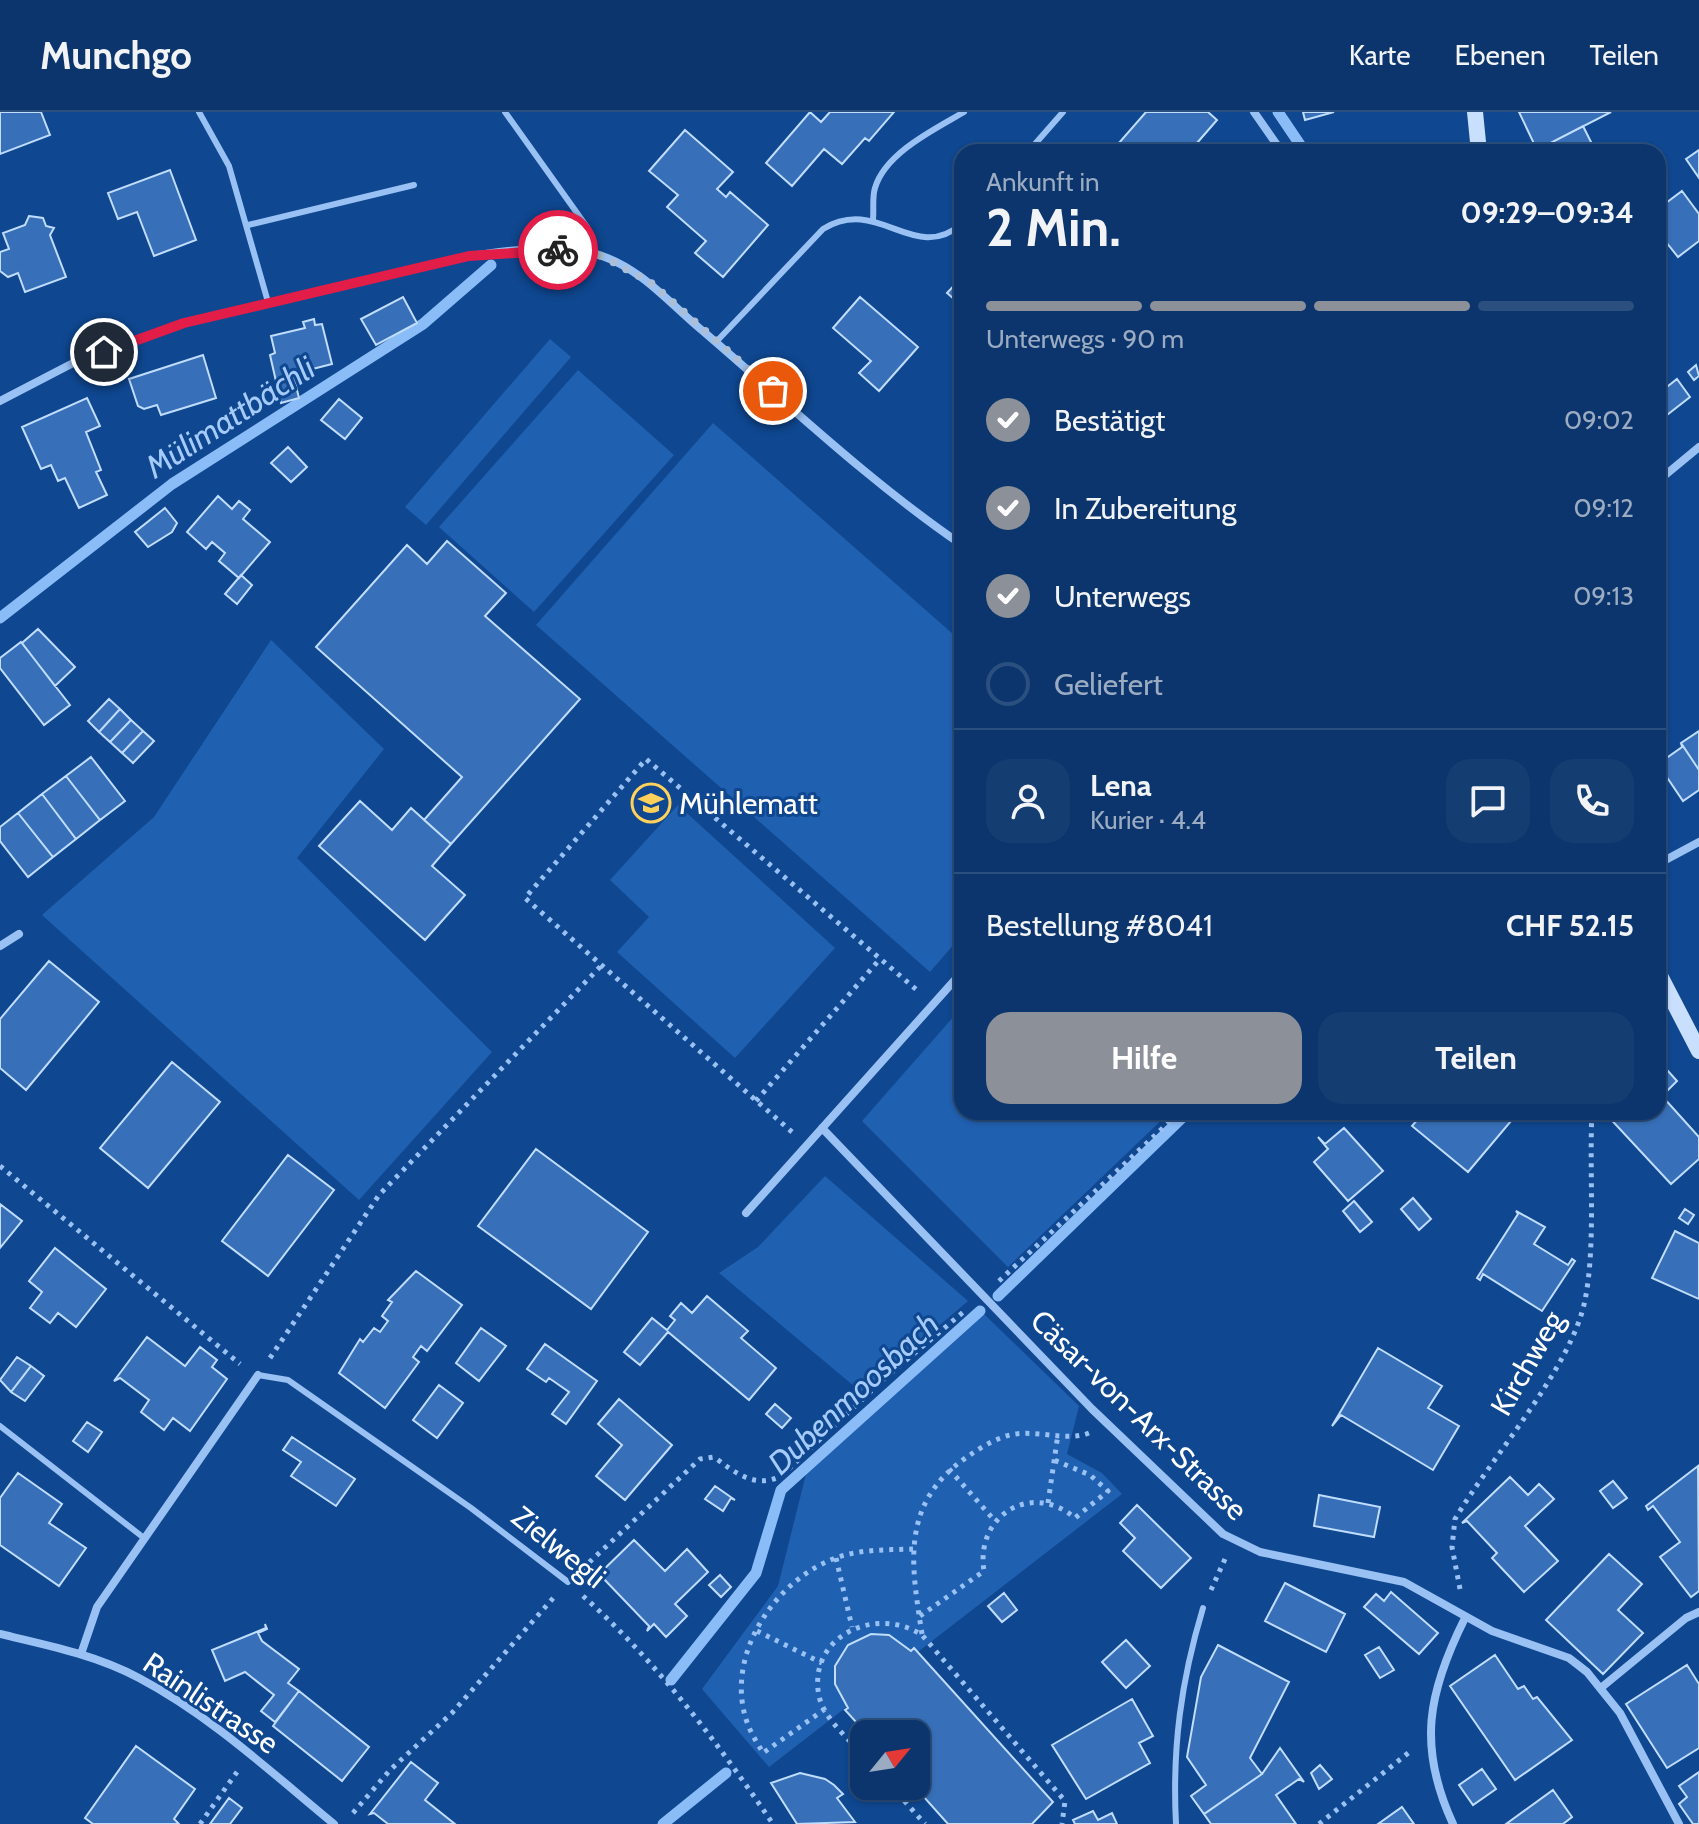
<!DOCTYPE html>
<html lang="de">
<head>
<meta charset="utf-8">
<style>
  body { margin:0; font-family:Cabin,sans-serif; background:#143d72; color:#f1f3f6; height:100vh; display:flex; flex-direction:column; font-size:30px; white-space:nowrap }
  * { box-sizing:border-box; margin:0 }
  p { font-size:26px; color:#9aabc2 }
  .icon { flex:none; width:44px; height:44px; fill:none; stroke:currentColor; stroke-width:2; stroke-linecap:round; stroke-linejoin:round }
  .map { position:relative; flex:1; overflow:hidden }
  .panel { position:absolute; left:954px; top:32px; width:712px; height:976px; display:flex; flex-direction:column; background:#0b356c; border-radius:24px; box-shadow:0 2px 6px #0004,0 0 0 2px #2b507f }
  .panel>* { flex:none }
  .needle { width:52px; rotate:60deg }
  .controls { position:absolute; left:850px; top:1608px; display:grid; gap:16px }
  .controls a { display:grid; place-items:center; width:80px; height:80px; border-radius:16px; background:#0b356c; box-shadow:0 2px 6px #0004,0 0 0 2px #2b507f; font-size:40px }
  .pin { position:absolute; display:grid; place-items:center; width:68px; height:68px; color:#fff; margin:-34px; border:4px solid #fff; border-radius:50%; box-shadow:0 2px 8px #0007 }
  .courier { position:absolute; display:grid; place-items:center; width:80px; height:80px; margin:-40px; border:6px solid #e11d48; border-radius:50%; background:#fff; color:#222; box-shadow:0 2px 10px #0007 }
  .summary em { font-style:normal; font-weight:800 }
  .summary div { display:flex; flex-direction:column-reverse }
  .summary { display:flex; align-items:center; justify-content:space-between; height:136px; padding:0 32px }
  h1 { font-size:52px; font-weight:800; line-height:60px }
  .bar { display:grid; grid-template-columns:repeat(4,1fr); gap:12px 8px; align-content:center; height:96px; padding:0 32px }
  .bar i { height:10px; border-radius:6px; background:#2b507f }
  .bar .current { background:#8c9099 }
  .bar p { grid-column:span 4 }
  .line { display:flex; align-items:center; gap:20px; padding:0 32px; border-top:2px solid #2b507f }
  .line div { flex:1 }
  .round { display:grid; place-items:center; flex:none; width:84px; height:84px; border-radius:24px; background:#143d72 }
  ol { padding:0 32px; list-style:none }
  li { display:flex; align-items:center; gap:24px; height:88px }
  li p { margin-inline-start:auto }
  li .icon { padding:8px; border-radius:50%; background:#8c9099; color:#fff; stroke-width:4 }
  li:last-child { color:#9aabc2 }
  li i { width:44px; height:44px; border:4px solid #2b507f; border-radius:50% }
  .primary-button { display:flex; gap:16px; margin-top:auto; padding:16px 32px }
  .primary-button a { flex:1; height:92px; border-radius:24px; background:#8c9099; color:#fff; font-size:32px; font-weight:800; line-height:92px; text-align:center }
  .primary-button a+a { background:#143d72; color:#f1f3f6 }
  header { display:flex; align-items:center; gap:48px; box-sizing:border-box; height:112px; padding:0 40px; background:#0b356c; border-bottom:2px solid #2b507f }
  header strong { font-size:38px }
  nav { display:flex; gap:44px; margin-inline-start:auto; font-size:28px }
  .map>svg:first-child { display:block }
  .green { fill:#2060b0 }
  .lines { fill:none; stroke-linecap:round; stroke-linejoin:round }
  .stream { stroke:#8abcf7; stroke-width:11 }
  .building { fill:#3770b9; stroke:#c0dcfe; stroke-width:2 }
  .path { stroke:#99c1f3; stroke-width:5; stroke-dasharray:4 6; stroke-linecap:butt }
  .lane { stroke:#99c1f3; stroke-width:6 }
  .street { stroke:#99c1f3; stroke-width:8 }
  .secondary { stroke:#c8dffd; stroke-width:16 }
  .done { stroke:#abbfd8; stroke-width:8; stroke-dasharray:0 14.4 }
  .route { stroke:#e11d48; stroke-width:10 }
  .labels { text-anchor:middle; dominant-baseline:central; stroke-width:6; stroke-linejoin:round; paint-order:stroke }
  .poi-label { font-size:30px; fill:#fff; stroke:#0f4790; text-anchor:start }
  .street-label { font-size:30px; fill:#fff; stroke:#0f4790 }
  .water-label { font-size:32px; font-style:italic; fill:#a5cbfb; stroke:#0f4790 }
</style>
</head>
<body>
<header>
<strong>Munchgo</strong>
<nav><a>Karte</a><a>Ebenen</a><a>Teilen</a></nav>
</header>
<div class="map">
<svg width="1699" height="1712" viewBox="0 0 1699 1712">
  <rect width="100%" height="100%" fill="#0f4790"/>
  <!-- green -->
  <path class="green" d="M 550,227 L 571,245 L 426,413 L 405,395 Z
    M 578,258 L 674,343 L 534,500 L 439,415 Z
    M 713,311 L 962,530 L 962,823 L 930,860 L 536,513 Z
    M 271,528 L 384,637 L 297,746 L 492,940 L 359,1088 L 42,803 L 154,705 Z
    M 678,693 L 835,836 L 735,946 L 617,840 L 649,805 L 610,768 Z
    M 962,895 L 962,1000 L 1170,1000 L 1008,1155 L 862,1009 Z
    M 825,1064 L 968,1189 L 861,1280 L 719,1161 L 758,1135 Z
    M 984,1202 L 1079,1294 L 1067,1342 L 1102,1361 L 1122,1382 L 769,1655 L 702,1577 L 778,1474 L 806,1362 Z"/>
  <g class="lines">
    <!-- stream -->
    <path class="stream" d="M 1278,0 L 1305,40
      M 0,506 L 172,372 L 423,212 L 491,153
      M 998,1184 L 1188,1000
      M 671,1568 L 756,1461 L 781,1378 L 980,1199
      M 663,1712 L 726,1661"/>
  </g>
  <!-- building -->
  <path class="building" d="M 0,0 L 41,0 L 50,23 L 0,42 Z
    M 810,0 L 821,10 L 830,0 L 894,0 L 869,29 L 865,26 L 842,52 L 824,37 L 792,74 L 766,51 Z
    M 1146,0 L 1208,0 L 1217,8 L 1197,31 L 1208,40 L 1111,40 Z
    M 1303,0 L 1334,0 L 1305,8 Z
    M 1519,0 L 1611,0 L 1537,38 Z
    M 1583,14 L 1596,40 L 1538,40 L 1537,38 Z
    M 685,18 L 733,60 L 717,77 L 726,85 L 730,80 L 768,113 L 723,165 L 695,141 L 706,129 L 667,95 L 678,83 L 649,59 Z
    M 1699,38 L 1699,66 L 1686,47 Z
    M 170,58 L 196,128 L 154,144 L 137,100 L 118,107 L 108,81 Z
    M 1682,79 L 1699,102 L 1699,129 L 1678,145 L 1658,120 L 1658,97 Z
    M 29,104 L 43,106 L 46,114 L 54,116 L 50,123 L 66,165 L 25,180 L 18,161 L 8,165 L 0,159 L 0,140 L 9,137 L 3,121 L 25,113 Z
    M 962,165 L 962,194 L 947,181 Z
    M 403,185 L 417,211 L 376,233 L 361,207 Z
    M 860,185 L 918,235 L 879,279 L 859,261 L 871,249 L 833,216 Z
    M 314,207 L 315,213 L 322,212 L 332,252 L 293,262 L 299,286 L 281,291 L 270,243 L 275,241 L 271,224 L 305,216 L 303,210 Z
    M 203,243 L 216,286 L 161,303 L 157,293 L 144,297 L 138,294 L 129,267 Z
    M 1696,253 L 1699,264 L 1694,268 L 1688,260 Z
    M 1677,267 L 1690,285 L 1658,310 L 1658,282 Z
    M 87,286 L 100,314 L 86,320 L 101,358 L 96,360 L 107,383 L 79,396 L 65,366 L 58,369 L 51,353 L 41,357 L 22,315 Z
    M 339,287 L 362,306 L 345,327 L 321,308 Z
    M 288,335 L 307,355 L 291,370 L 271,351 Z
    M 218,384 L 232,397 L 239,389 L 250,398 L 243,407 L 270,430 L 239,466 L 219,449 L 225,441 L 212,430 L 206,437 L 187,420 Z
    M 165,396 L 177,411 L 172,420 L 148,435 L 135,420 Z
    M 447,429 L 506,481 L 485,504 L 580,587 L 451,732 L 424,708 L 462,665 L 316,535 L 407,433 L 427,452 Z
    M 241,463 L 252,473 L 237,492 L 225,482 Z
    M 38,517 L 75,555 L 55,574 L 22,531 Z
    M 21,530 L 70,593 L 44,613 L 0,556 L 0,546 Z
    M 1658,563 L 1666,579 L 1658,583 Z
    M 109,587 L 120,597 L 99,620 L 88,609 Z
    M 120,597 L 131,608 L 110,630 L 99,620 Z
    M 131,608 L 143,619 L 122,641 L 110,630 Z
    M 143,619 L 154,629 L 133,651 L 122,641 Z
    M 1699,619 L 1699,658 L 1681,631 Z
    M 1681,631 L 1699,658 L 1699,678 L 1683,689 L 1658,652 L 1682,635 Z
    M 91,645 L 125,689 L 100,708 L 66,664 Z
    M 66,664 L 100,708 L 76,727 L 42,682 Z
    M 42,682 L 76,727 L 53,745 L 18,701 Z
    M 360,689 L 392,718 L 411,696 L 451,732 L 432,754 L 465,783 L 425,828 L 319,734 Z
    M 18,701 L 53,745 L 28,765 L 0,729 L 0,715 Z
    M 49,849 L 99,890 L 26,978 L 0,956 L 0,907 Z
    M 1659,949 L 1677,969 L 1662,984 L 1699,1025 L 1699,1047 L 1671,1072 L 1605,1001 L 1601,1001 L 1658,1000 Z
    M 172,950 L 220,990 L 148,1076 L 100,1036 Z
    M 1424,1000 L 1514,1000 L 1517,1002 L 1468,1060 L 1412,1014 Z
    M 1344,1016 L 1383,1059 L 1348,1089 L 1314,1050 L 1328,1037 L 1318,1025 L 1325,1032 Z
    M 536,1037 L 648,1120 L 591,1197 L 478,1114 Z
    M 288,1043 L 334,1078 L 268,1164 L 222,1129 Z
    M 1413,1086 L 1431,1107 L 1419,1118 L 1401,1097 Z
    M 1354,1089 L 1372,1110 L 1360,1120 L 1343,1099 Z
    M 0,1092 L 22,1109 L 0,1136 Z
    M 1685,1097 L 1694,1103 L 1688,1112 L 1679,1106 Z
    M 1516,1099 L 1545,1115 L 1534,1132 L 1568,1153 L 1572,1147 L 1575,1149 L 1542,1199 L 1483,1162 L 1480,1168 L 1477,1166 L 1518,1102 Z
    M 1675,1119 L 1699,1131 L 1699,1187 L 1652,1166 Z
    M 55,1136 L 106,1177 L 76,1215 L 58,1201 L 50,1211 L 30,1196 L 42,1180 L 29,1169 Z
    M 416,1159 L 462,1193 L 427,1239 L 421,1234 L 413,1245 L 419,1250 L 385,1296 L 339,1261 L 360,1227 L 363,1230 L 374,1216 L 380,1220 L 388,1209 L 382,1204 L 392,1190 L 388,1188 Z
    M 707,1184 L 748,1219 L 741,1226 L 776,1256 L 749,1288 L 668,1220 L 640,1253 L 624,1240 L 652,1206 L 667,1218 L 675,1208 L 670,1204 L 681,1191 L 692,1201 Z
    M 481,1216 L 506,1234 L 479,1269 L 456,1251 Z
    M 147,1225 L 185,1254 L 200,1235 L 217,1248 L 212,1255 L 227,1267 L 190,1319 L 173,1306 L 164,1318 L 141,1300 L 149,1288 L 120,1266 L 114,1269 Z
    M 545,1232 L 597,1269 L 566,1312 L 552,1302 L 569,1280 L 549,1266 L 546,1270 L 527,1257 Z
    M 1378,1236 L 1442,1274 L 1428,1296 L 1459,1314 L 1433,1358 L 1341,1303 L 1332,1314 Z
    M 17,1245 L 31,1254 L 11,1280 L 0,1268 Z
    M 31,1254 L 44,1264 L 25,1289 L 11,1280 Z
    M 439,1273 L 463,1291 L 437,1326 L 413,1308 Z
    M 619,1287 L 672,1333 L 625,1388 L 596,1364 L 622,1333 L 598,1312 Z
    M 775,1292 L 791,1306 L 782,1316 L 766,1302 Z
    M 87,1310 L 102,1320 L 88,1340 L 73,1329 Z
    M 292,1325 L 355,1367 L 336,1394 L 291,1364 L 301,1350 L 283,1338 Z
    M 1698,1354 L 1699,1479 L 1691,1485 L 1660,1445 L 1680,1430 L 1653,1394 L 1648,1398 L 1646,1394 Z
    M 18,1361 L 62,1392 L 49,1411 L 86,1436 L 59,1474 L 0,1433 L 0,1386 Z
    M 1510,1365 L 1528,1383 L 1539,1372 L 1554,1387 L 1525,1414 L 1558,1449 L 1524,1480 L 1492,1446 L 1497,1441 L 1467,1409 L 1462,1411 Z
    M 1613,1369 L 1627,1386 L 1613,1396 L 1600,1379 Z
    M 715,1374 L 735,1388 L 731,1386 L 723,1399 L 705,1387 Z
    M 1319,1383 L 1380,1395 L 1374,1425 L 1314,1414 Z
    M 1137,1393 L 1191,1446 L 1161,1476 L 1123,1439 L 1135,1426 L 1120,1411 Z
    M 634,1428 L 665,1459 L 687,1437 L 708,1460 L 675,1492 L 687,1504 L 666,1525 L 654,1512 L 647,1519 L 649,1514 L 601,1464 L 595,1466 Z
    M 1609,1442 L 1642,1472 L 1618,1498 L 1643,1521 L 1603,1562 L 1546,1508 Z
    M 720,1463 L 731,1475 L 721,1485 L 709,1473 Z
    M 1285,1471 L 1345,1502 L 1326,1540 L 1265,1509 Z
    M 1391,1480 L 1438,1521 L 1419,1542 L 1364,1495 L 1376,1482 L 1384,1489 Z
    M 1004,1481 L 1017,1498 L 1002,1510 L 988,1494 Z
    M 265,1512 L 267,1517 L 258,1521 L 262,1529 L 299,1557 L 288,1571 L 299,1579 L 275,1610 L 261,1599 L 274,1583 L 245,1560 L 225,1569 L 212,1538 L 266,1516 Z
    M 871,1522 L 889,1523 L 911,1539 L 914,1536 L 1053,1690 L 1032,1712 L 948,1712 L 914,1674 L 916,1622 L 867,1622 L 845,1598 L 848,1596 L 835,1572 L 835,1554 L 848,1533 Z
    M 1126,1528 L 1150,1554 L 1126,1576 L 1102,1550 Z
    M 1218,1533 L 1289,1570 L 1250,1646 L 1262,1662 L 1204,1702 L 1191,1684 L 1206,1673 L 1187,1645 L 1201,1565 Z
    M 1379,1535 L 1394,1558 L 1380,1566 L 1365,1543 Z
    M 1495,1543 L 1518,1577 L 1524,1574 L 1533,1587 L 1537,1585 L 1572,1628 L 1515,1668 L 1450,1574 Z
    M 1687,1553 L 1699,1572 L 1699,1636 L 1667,1656 L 1626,1592 Z
    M 299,1579 L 369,1635 L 342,1669 L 273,1614 Z
    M 1132,1587 L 1153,1624 L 1139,1631 L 1150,1651 L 1086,1687 L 1052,1633 Z
    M 136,1634 L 195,1677 L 174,1707 L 179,1712 L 93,1712 L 85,1706 Z
    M 1280,1636 L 1304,1670 L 1299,1667 L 1276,1683 L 1296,1712 L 1211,1712 L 1204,1702 L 1262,1662 Z
    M 411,1650 L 438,1671 L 425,1688 L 455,1712 L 388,1712 L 374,1701 L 370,1702 Z
    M 1320,1653 L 1332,1667 L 1319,1677 L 1311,1661 Z
    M 1482,1657 L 1496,1677 L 1473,1693 L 1459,1673 Z
    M 1699,1660 L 1699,1712 L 1693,1712 L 1679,1692 L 1687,1685 L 1679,1674 Z
    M 800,1661 L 825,1667 L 834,1673 L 843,1682 L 837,1686 L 855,1710 L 797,1712 L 771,1671 Z
    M 1553,1678 L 1572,1705 L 1563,1712 L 1506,1712 Z
    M 229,1686 L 242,1696 L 230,1712 L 210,1712 Z
    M 1402,1695 L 1414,1712 L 1378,1712 Z
    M 1093,1699 L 1098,1708 L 1112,1701 L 1117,1712 L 1075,1712 L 1073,1708 Z"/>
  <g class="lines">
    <!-- path -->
    <path class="path" d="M 756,989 L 880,847
      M 792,1020 L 525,786 L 646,647 L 918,879
      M 0,1054 L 240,1252
      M 999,1169 L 1180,1000
      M 270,1246 L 379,1083 L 601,854
      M 949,1357 L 995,1409
      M 1048,1391 L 1058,1322
      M 836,1446 L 852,1515
      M 582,1457 L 700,1347 L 714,1345 C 736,1361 754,1377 781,1364 L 886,1265 L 967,1197
      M 1460,1477 L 1452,1435 L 1455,1407 C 1491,1346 1572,1255 1585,1188 C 1596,1134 1589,1058 1592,1000
      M 1211,1478 L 1225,1447
      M 583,1484 C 656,1549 718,1631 773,1712
      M 920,1504 L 984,1459 C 975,1403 1032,1369 1075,1406 L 1108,1379 L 1090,1363 L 1054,1348
      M 757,1519 L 822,1551
      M 922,1522 C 911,1452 900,1391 967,1345 C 980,1336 994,1327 1010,1323 C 1036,1317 1066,1330 1089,1321
      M 825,1597 L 763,1641 C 758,1632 752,1623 748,1613 C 723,1547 772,1471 833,1447 C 858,1437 886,1438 913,1437
      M 864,1644 C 849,1627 824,1607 819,1584 C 807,1524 876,1493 922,1523 L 1065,1689 L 1062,1712
      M 891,1674 L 925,1712
      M 353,1701 L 390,1658 L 452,1601 L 555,1484
      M 200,1712 L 237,1660
      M 1319,1712 L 1412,1638"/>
    <!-- lane -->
    <path class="lane" d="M 199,0 L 229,54 L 268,190
      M 505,0 L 587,115 L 591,141
      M 1028,40 L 1063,0
      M 873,107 C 874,97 872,85 875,76 C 885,41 935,17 964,0
      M 248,113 L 414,73
      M 716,230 L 823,117 C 879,83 913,153 962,112
      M 258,1263 L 288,1268 L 471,1396 L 568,1470
      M 0,1314 L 144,1426
      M 1176,1712 C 1172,1636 1181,1569 1203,1496"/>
    <!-- street -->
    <path class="street" d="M 1254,0 L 1282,40
      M 0,289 L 77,249 L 184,211 L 469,144 C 511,139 562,129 602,144 C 643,158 671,193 704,220 C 788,292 870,370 962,433
      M 1658,369 L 1699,335
      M 1658,752 L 1699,730
      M 0,834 L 19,822
      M 822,1016 L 1092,1297 L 1223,1422 L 1260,1440 L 1404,1470 L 1492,1519 L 1569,1546 L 1587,1560 L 1620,1601 L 1679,1712
      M 746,1101 L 962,860
      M 0,1522 C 47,1533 96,1543 139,1566 C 211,1604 272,1661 334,1712
      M 81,1542 L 97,1495 L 258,1263
      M 1602,1575 L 1686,1506 L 1699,1500
      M 1453,1712 C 1417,1634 1428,1580 1465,1506"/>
    <!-- secondary -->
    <path class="secondary" d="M 1475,0 L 1479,40
      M 1658,860 L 1699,939"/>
  </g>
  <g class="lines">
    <!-- done -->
    <path class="done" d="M 558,138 L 602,144 L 650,170 L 773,279"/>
    <!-- route -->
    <path class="route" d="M 104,240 L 184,211 L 469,144 L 558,138"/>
  </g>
  <!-- icons -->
  <defs>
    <g id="school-ring" transform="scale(2)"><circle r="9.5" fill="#0f4790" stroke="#ffd15b" stroke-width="1.5"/><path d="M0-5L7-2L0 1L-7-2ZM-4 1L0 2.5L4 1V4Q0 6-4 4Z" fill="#ffd15b"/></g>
  </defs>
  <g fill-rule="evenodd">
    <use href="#school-ring" x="651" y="691"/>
  </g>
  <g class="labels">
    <!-- poi labels -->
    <g class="poi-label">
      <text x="679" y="691">Mühlematt</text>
    </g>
    <!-- street labels -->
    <g class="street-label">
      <text transform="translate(1527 1251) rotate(-60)">Kirchweg</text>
      <text transform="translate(1139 1303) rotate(44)">Cäsar-von-Arx-Strasse</text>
      <text transform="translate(559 1435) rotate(39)">Zielwegli</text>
      <text transform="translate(211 1591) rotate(34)">Rainlistrasse</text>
    </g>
    <!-- water labels -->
    <g class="water-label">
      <text transform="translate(230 305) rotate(-33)">Mülimattbächli</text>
      <text transform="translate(853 1281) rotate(-43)">Dubenmoosbach</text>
    </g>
  </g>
</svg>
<div class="controls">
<a><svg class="needle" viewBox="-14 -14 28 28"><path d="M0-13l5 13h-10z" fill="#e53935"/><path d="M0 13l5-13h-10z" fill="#9aabc2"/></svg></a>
</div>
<div class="pin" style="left:773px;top:279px;background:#ea580c"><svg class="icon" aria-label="bag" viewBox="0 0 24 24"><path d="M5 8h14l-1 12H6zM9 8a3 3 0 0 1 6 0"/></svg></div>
<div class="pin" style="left:104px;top:240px;background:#1f2937"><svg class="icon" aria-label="home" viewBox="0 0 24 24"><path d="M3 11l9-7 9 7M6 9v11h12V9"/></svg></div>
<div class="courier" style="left:558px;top:138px"><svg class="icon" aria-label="bike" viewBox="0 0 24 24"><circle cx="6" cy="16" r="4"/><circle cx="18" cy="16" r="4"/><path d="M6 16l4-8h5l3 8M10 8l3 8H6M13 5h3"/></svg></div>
<section class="panel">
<div class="summary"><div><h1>2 Min.</h1><p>Ankunft in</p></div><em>09:29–09:34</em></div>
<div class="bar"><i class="current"></i><i class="current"></i><i class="current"></i><i></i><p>Unterwegs · 90 m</p></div>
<ol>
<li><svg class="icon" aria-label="check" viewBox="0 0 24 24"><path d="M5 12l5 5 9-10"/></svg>Bestätigt<p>09:02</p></li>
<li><svg class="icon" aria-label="check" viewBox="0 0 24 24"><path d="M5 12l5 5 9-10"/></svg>In Zubereitung<p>09:12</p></li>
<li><svg class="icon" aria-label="check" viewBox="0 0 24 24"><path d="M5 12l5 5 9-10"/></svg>Unterwegs<p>09:13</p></li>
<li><i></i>Geliefert</li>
</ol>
<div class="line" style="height:144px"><a class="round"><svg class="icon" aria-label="person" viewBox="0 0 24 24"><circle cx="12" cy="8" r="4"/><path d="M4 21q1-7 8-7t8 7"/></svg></a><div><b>Lena</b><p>Kurier · 4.4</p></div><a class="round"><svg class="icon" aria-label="chat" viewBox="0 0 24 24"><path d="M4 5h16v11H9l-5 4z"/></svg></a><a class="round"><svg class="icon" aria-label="phone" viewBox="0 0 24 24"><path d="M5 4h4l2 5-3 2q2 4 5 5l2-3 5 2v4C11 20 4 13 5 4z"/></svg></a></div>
<div class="line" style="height:104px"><div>Bestellung #8041</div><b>CHF 52.15</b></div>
<div class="primary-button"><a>Hilfe</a><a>Teilen</a></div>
</section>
</div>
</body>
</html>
